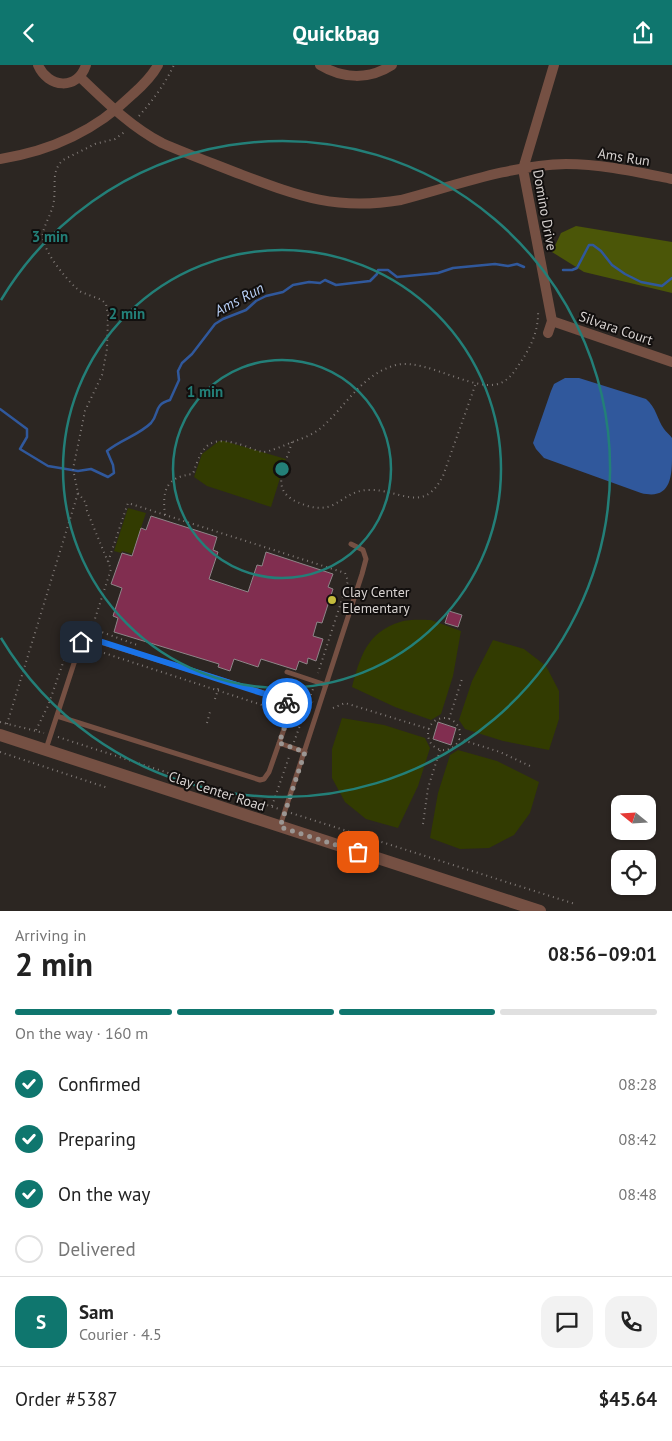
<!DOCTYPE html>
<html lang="en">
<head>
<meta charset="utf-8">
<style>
  body { margin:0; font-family:"PT Sans",sans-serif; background:#f2f2f2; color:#222; height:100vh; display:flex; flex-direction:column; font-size:19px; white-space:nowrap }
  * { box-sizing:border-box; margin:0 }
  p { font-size:16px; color:#767676 }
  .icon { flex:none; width:28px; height:28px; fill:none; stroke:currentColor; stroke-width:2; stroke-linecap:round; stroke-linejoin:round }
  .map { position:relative; height:846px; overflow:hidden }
  .details { display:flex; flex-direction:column; background:#fff; flex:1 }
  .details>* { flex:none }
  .needle { width:32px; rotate:288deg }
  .fabs { position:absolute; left:611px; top:730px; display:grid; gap:10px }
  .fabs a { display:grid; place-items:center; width:45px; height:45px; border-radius:10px; background:#fff; box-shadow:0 1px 4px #0004; font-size:25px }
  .pin { position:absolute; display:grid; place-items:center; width:42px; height:42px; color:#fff; margin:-21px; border-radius:10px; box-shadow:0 2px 8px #0006 }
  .courier { position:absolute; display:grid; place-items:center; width:50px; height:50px; margin:-25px; border:4px solid #1a73e8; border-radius:50%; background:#fff; color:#222; box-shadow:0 1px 6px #0007 }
  .summary em { font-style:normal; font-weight:700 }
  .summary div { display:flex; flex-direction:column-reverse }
  .summary { display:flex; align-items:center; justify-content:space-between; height:85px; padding:0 15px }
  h1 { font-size:32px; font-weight:700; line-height:38px }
  .bar { display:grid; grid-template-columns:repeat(4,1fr); gap:8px 5px; align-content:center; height:60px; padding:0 15px }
  .bar i { height:6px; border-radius:4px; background:#e0e0e0 }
  .bar .current { background:#0f766e }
  .bar p { grid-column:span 4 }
  .line { display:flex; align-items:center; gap:12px; padding:0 15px; border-top:1px solid #e0e0e0 }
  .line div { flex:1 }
  .round { display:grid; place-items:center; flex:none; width:52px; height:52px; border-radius:15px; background:#f2f2f2 }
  ol { padding:0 15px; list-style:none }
  li { display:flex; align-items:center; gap:15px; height:55px }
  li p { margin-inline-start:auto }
  li .icon { padding:5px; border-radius:50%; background:#0f766e; color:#fff; stroke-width:4 }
  li:last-child { color:#767676 }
  li i { width:28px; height:28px; border:2px solid #e0e0e0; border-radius:50% }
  header { display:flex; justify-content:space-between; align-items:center; height:65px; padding:0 15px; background:#0f766e; color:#fff; font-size:22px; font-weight:700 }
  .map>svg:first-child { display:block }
  .green { fill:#323b01 }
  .forest { fill:#4b5608 }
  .water { fill:#30589c }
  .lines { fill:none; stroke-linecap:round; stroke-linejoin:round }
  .stream { stroke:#30589c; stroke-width:2.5 }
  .building { fill:#812e50; stroke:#8e8588 }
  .path { stroke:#807a77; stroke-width:2; stroke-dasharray:1 4; stroke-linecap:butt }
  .service { stroke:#755043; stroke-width:5 }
  .minor { stroke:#755043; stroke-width:10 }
  .tertiary { stroke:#755043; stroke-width:12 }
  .done { stroke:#9b9693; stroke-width:5; stroke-dasharray:0 9 }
  .route { stroke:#1a73e8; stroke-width:6 }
  .ring { fill:none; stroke:#237f78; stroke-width:2.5 }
  .poi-dot { fill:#c4bc3d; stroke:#120f0e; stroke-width:2 }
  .labels { text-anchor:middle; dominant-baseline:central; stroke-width:4; stroke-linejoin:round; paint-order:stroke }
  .street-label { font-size:14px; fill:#d7d2d0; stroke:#120f0e }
  .poi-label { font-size:14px; fill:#d7d2d0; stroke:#120f0e; text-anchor:start }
  .water-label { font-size:15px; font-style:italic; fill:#b8cff6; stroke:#120f0e }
  .centre { fill:#237f78; stroke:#120f0e; stroke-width:2.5 }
  .ring-label { font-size:15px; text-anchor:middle; font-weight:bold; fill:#237f78; stroke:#120f0e; stroke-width:4; stroke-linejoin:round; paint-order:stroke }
</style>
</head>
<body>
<header><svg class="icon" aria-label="back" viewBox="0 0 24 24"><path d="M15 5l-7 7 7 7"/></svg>Quickbag<svg class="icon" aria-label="share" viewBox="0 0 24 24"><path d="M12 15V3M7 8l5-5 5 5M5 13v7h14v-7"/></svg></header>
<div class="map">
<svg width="672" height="846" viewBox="0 0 672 846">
  <rect width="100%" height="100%" fill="#2c2622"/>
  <!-- green -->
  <path class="green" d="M 219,376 L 224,376 L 286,394 L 271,442 L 207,421 L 194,412 L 202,389 Z
    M 128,443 L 146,448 L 132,489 L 122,486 L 121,488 L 114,486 Z
    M 431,555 L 461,566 L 453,611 L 441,649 L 431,655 L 395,642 L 352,622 C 360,592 367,567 400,557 C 409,554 422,555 431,555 Z
    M 493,575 L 524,584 L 546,601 L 559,626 L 559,654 L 549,685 L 503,676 L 465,664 L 459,655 L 472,616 Z
    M 342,653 L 384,660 L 425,673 L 430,683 L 418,721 L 398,763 L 366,754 L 345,737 L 332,713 L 332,684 Z
    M 458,685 L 497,696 L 539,717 L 530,748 L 514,770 L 489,783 L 460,784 L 430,773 L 438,728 L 450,690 Z"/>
  <!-- forest -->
  <path class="forest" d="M 576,161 L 672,177 L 672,228 L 584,207 L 552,187 L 561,168 Z"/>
  <!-- water -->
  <path class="water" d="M 565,313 L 579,313 L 646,334 C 656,342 657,354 664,364 C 666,367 670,370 672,373 C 672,377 672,387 672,392 C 672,415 669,435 641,428 L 544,393 L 536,384 L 533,378 L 551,326 L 554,319 Z"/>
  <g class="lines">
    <!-- stream -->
    <path class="stream" d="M 563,205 L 572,205 L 577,203 L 589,180 L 593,180 L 601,186 L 612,200 L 625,209 L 641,217 L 662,221 L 672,213
      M 0,344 L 27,364 L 27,372 L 20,384 L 48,401 L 78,406 L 91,404 L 108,412 L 114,408 L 113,400 L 107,386 C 120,375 139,370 151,358 C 160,348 153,340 170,335 L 179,315 L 178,306 L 182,298 L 192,289 L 215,259 L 223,254 L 246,245 L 256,236 L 266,231 L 283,227 L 293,220 L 309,217 L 320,218 L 325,215 L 336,220 L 370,216 L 377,209 L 378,205 L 388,205 L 397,212 L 438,208 L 453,203 L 495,199 L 508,201 L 517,199 L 524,202"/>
  </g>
  <!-- building -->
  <path class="building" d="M 151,451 L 217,472 L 213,485 L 218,487 L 209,514 L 248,527 L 257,500 L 262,501 L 266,487 L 333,509 L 328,522 L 333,524 L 322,558 L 317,557 L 313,571 L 323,574 L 316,596 L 308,593 L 307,599 L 299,596 L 296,605 L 261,594 L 258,602 L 234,594 L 230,606 L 218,602 L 219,599 L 114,567 L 118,553 L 113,551 L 122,523 L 111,519 L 122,488 L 132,491 L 141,463 L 146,465 Z
    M 449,546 L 462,550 L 458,562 L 445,558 Z
    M 438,657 L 456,663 L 451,680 L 433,674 Z"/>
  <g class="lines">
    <!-- path -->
    <path class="path" d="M 139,51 C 153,35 165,19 174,0
      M 292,377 C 284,405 267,428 305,440 C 313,443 322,444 331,441 C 345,434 353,425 369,425 C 401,424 423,450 443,411 L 476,318
      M 78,428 L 86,438 L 87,446 L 108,497
      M 165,450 C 162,425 166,412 193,409 C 203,377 211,370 245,381 C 250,383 257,386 263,387 C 270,387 287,379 295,376 C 304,373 314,369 322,362 C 346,341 362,309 396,300 C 428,292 482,334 506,315 C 513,310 517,302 522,295 C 532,280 539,263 538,245
      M 92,563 L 111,504 L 108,497 L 128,438 L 345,508 L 348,516 L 318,608
      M 104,588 L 265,641 L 267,635
      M 289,629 L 313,637
      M 215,634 L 219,621
      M 333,643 L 345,638 L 429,664
      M428 669a16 16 0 1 1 32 0a16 16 0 1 1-32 0Z
      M 449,654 L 462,614
      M 0,657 L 44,668
      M 207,658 L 210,647
      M 7,659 L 78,428 L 73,404 L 85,346 L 102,310 L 107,284 L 108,250 L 106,239 L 102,235 L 81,227 L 75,222 C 64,211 40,183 43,167 C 46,156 53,146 54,135 C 56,120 51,106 63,95 L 95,79 L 115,74 L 126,66
      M 36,665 L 48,641 L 73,569 L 83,563 L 88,562 L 137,580
      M 58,672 L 279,744
      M 459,674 L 500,687 L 530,701
      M 294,677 L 313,624
      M 0,687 L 108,723
      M 272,741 L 290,689
      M 291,748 L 575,839
      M 423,759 L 428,723 L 440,685"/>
    <!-- service -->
    <path class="service" d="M 287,607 L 326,620
      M 279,678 L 305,687
      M 46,684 C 57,650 68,616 79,583 L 81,577 L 88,573 L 283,634 L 287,638 L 290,647 L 269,707 L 264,714 L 260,715 L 57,651
      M 280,761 L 362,509 L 366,494 L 363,485 L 351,479"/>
    <!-- minor -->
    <path class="minor" d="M 38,0 C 48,23 77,26 86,0
      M 320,0 C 343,14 369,15 392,0
      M 80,12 C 105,36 131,62 162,78 C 187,89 212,98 237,108 C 298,131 335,146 401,135 C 454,121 511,100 566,99 C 602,99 637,107 672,114
      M 0,94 C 52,86 95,66 133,29 C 142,21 152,11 158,0
      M 552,256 L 672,297
      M 548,268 L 552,256 L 523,104 L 554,0"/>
    <!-- tertiary -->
    <path class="tertiary" d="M 0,670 L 540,846"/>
  </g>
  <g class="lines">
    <!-- done -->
    <path class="done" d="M 287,638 L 290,647 L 279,678 L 305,687 L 280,762 L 358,787"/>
    <!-- route -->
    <path class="route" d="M 81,577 L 86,574 L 93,574 L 268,630 L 284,634 L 287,638"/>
  </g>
  <!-- distance rings -->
  <g class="ring">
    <circle cx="282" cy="404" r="109"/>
    <circle cx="282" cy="404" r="219"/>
    <path d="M1 235A328 328 0 1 1 1 573"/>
  </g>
  <!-- markers -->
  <circle class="poi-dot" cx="332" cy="535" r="5"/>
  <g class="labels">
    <!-- street labels -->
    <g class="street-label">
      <text transform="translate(624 92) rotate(9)">Ams Run</text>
      <text transform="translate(545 145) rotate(80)">Domino Drive</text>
      <text transform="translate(616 263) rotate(19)">Silvara Court</text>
      <text transform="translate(217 726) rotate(18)">Clay Center Road</text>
    </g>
    <!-- poi labels -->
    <g class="poi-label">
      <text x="342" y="527">Clay Center<tspan x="342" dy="16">Elementary</tspan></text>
    </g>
    <!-- water labels -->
    <g class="water-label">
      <text transform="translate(239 234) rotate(-28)">Ams Run</text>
    </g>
  </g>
  <circle cx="282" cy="404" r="8" class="centre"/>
  <g class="ring-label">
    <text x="50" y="177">3 min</text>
    <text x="127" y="254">2 min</text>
    <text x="205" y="332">1 min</text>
  </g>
</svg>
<div class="fabs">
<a><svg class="needle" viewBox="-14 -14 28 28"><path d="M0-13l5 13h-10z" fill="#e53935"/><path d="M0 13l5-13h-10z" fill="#767676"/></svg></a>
<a><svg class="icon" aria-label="locate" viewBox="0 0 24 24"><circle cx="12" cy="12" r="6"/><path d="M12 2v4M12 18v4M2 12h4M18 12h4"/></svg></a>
</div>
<div class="pin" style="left:358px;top:787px;background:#ea580c"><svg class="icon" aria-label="bag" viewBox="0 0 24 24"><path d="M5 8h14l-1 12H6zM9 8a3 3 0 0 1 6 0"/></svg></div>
<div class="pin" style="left:81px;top:577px;background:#1f2937"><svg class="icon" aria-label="home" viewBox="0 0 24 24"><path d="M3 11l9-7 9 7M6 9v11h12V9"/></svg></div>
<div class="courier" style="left:287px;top:638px"><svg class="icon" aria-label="bike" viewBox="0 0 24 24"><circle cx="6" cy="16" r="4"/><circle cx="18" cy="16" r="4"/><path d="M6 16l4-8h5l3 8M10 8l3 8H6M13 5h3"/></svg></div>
</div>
<section class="details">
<div class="summary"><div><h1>2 min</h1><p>Arriving in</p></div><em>08:56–09:01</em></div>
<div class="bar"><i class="current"></i><i class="current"></i><i class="current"></i><i></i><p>On the way · 160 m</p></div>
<ol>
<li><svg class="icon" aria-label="check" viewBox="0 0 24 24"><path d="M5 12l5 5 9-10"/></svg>Confirmed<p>08:28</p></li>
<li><svg class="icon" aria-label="check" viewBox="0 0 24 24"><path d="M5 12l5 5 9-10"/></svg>Preparing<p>08:42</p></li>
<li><svg class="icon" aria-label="check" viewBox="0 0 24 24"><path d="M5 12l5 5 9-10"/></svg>On the way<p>08:48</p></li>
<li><i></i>Delivered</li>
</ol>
<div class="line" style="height:90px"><b class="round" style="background:#0f766e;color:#fff">S</b><div><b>Sam</b><p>Courier · 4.5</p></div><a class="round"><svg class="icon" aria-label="chat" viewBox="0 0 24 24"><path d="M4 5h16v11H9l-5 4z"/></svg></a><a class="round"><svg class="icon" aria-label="phone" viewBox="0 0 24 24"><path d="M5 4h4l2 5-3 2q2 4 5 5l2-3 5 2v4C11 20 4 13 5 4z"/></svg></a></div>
<div class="line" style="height:65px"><div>Order #5387</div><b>$45.64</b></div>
</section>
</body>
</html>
